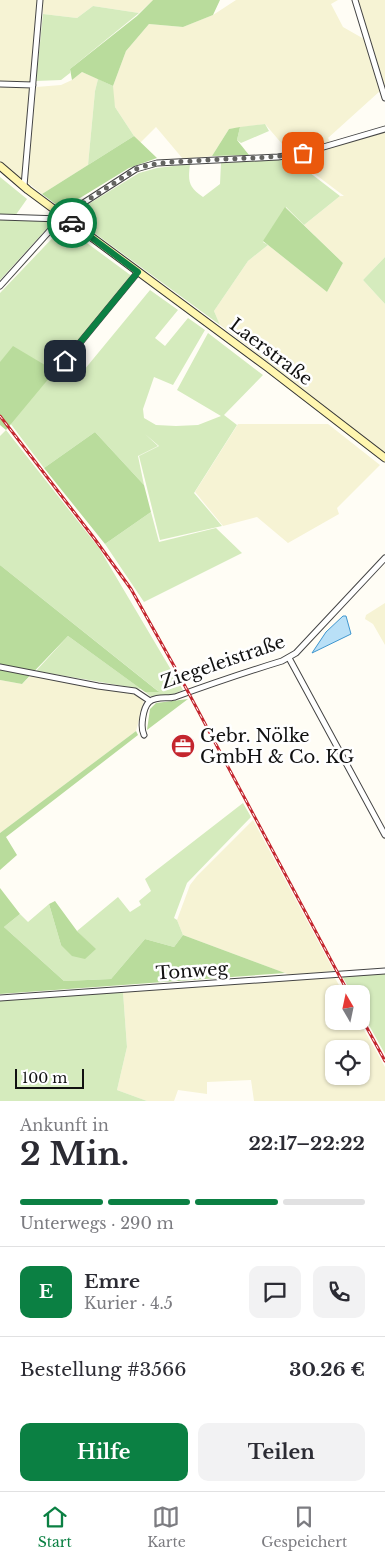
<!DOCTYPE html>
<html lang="de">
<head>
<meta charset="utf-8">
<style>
  body { margin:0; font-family:"Libre Baskerville",serif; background:#f2f2f3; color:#2b2b33; height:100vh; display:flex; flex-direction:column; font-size:19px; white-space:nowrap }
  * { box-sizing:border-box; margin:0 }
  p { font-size:16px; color:#7c7c81 }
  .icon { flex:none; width:28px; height:28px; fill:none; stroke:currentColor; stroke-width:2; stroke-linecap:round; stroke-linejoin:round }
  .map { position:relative; height:1101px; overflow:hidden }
  .panel { display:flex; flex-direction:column; background:#fff; flex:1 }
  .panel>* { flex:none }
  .needle { width:32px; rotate:351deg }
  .controls { position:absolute; left:325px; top:985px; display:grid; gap:10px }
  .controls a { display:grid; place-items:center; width:45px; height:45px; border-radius:10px; background:#fff; box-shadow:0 1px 4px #0004; font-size:25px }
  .scale { position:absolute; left:15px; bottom:12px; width:69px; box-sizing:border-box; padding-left:5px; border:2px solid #111; border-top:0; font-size:14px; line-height:18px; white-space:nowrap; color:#111; -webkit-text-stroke:4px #fff; paint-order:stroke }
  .pin { position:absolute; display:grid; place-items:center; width:42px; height:42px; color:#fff; margin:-21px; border-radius:10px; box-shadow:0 2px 8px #0006 }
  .courier { position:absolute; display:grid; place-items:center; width:50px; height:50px; margin:-25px; border:4px solid #0b8043; border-radius:50%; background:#fff; color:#222; box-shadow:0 1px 6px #0007 }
  .summary em { font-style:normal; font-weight:700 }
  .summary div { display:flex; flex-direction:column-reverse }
  .summary { display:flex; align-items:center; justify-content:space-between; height:85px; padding:0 20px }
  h1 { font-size:32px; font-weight:700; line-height:38px }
  .bar { display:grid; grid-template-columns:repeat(4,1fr); gap:8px 5px; align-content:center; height:60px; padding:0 20px }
  .bar i { height:6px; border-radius:4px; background:#e1e1e2 }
  .bar .current { background:#0b8043 }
  .bar p { grid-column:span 4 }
  .line { display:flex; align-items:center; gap:12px; padding:0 20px; border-top:1px solid #e1e1e2 }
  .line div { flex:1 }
  .round { display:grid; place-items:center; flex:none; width:52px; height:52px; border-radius:10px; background:#f2f2f3 }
  .cta { display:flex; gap:10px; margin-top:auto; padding:10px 20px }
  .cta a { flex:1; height:58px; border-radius:10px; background:#0b8043; color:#fff; font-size:20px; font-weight:700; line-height:58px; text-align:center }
  .cta a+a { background:#f2f2f3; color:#2b2b33 }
  .menu { display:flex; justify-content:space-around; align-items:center; height:70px; border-top:1px solid #e1e1e2; background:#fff; font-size:14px; color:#7c7c81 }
  .menu a { display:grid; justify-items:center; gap:2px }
  .menu .current { color:#0b8043 }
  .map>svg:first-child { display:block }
  .farmland { fill:#f6f3d4; fill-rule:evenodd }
  .green { fill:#d5ebbd }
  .forest { fill:#b9dc9c }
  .water { fill:#b9e0f7; stroke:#3f96cf }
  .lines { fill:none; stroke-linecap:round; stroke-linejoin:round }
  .street-casing { stroke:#444; stroke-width:7 }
  .secondary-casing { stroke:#333; stroke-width:9 }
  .street { stroke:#fff; stroke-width:5 }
  .secondary { stroke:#fff6b0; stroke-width:7 }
  .rail-casing { stroke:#c4262e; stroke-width:3 }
  .rail { stroke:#fff; stroke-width:1; stroke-dasharray:4; stroke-linecap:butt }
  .done { stroke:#646461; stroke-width:5; stroke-dasharray:0 9 }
  .route { stroke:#0b8043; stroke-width:6 }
  .labels { text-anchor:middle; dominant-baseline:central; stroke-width:5; stroke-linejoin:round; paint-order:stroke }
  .street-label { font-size:18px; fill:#111; stroke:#fff }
  .poi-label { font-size:18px; fill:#111; stroke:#fff; text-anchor:start }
</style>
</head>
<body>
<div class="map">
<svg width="385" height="1101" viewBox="0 0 385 1101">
  <rect width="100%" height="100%" fill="#fffdf5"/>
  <!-- farmland -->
  <path class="farmland" d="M 0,0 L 37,0 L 30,82 L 0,81 Z
    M 43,0 L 153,0 L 139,13 L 93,6 L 77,18 L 43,14 Z
    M 236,0 L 338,0 L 331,4 L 343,27 L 364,39 L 380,91 L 328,138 L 330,142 L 306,150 L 289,152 L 265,124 L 229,129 L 212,156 L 183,159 L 156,127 L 140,143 L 134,136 L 115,107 L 113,99 L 113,86 L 126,51 L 149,24 L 183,27 L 213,15 Z
    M 357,0 L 385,0 L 385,89 Z
    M 82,72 L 98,79 L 95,91 L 88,165 L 42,194 L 27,182 L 36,87 L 61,85 L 72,80 Z
    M 0,86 L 31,87 L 23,181 L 0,161 Z
    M 385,131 L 385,257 L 363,280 L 385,304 L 385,455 L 368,440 L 220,325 L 214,311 L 248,261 L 268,245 L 327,292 L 343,263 L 304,225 L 340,196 L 344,196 L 295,159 Z
    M 238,424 L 328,424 L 380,465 L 337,508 L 339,514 L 288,543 L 257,517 L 223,526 L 195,492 Z
    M 385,603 L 385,645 L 373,624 L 365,619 L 366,615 Z
    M 32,675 L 134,693 L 144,700 L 136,731 L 0,833 L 0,680 L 22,684 Z
    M 253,820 L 334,971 L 290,975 L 183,935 L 177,920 L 190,885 L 197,876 Z
    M 335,978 L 344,994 L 334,994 L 334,1021 L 359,1021 L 385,1067 L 385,1101 L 254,1101 L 251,1080 L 207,1082 L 207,1094 L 178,1090 L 174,1101 L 147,1101 L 117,1090 L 127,1047 L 123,992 L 216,984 ZM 334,1049 L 361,1049 L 361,1076 L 334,1076 Z"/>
  <!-- green -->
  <path class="green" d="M 93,6 L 139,13 L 70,69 L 70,73 L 61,80 L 36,81 L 43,14 L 77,18 Z
    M 98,79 L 113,86 L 115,107 L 134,136 L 88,165 L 95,91 Z
    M 265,124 L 269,131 L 241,143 L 237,140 L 240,127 Z
    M 292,159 L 340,196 L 304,225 L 286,207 L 263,242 L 268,245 L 248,261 L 214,311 L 220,325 L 74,218 L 74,213 L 139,173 L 157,168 L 190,164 C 188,181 188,187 203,197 L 220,184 L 221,163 Z
    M 0,177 L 27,199 L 15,216 L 0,215 Z
    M 0,219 L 53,222 L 0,280 Z
    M 64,226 L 133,277 L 58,366 L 75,381 L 150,290 L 178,310 L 155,338 L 165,346 L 188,318 L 205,330 L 173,385 L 154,377 L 143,409 L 144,418 L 156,425 L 176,426 L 198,425 L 221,416 L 177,390 L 208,333 L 263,375 L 224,415 L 237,425 L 194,493 L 222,526 L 160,540 L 139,456 L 159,446 L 145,434 L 158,446 L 138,456 L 144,485 L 95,432 L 44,468 L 10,423 L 54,371 L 0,362 L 0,293 Z
    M 385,257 L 385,304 L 363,280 Z
    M 6,430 L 99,548 L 183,690 L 169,696 L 150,696 L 145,692 L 158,691 L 0,565 L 0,436 Z
    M 151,512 L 159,542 L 216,528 L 242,553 L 144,602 L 105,544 Z
    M 68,636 L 141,689 L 36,671 Z
    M 243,803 L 251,817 L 187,883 L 174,918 L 177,920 L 183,935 L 174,947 L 145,939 L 111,979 L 64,981 L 4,927 L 20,914 L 28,922 L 49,904 L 61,945 L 95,949 L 77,931 L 118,897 L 130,912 L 141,905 L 139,901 L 151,891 L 145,879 Z
    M 385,973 L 385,1054 L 361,1011 L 361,994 L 352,994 L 342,976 Z
    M 123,992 L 127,1047 L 117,1090 L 147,1101 L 0,1101 L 0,1000 Z"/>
  <!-- forest -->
  <path class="forest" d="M 153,0 L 220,0 L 213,15 L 183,27 L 149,24 L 126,51 L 113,86 L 82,72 L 72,80 L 70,69 L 137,16 Z
    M 240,127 L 237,140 L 249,155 L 212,156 L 229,129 Z
    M 134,136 L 157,158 L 129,168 L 62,209 L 42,194 Z
    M 285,207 L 343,263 L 327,292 L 263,241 Z
    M 13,346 L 55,371 L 6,430 L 0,425 L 0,362 Z
    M 95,432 L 144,485 L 151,512 L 105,544 L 44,468 Z
    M 0,565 L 159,692 L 145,692 L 68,636 L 22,684 L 0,680 Z
    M 188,699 L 147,730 L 150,709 L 156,703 Z
    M 136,731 L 138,735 L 6,837 L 17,855 L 0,870 L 0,833 Z
    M 0,888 L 20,914 L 4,927 L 64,981 L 111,979 L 145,939 L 174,947 L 183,935 L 285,973 L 0,994 Z
    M 55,901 L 77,931 L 96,949 L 85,959 L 72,956 L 61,945 L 49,904 Z"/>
  <!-- water -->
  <path class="water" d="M 343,616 L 346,616 L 351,634 L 312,653 L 326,632 Z"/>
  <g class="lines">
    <!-- street casing -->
    <g class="street-casing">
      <path id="street" d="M 355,0 L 385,98
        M 0,84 L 33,85
        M 24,186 L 40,0
        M 0,217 L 61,219
        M 0,286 L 63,216 L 136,169 L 157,163 L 278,157 L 303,153 L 385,129
        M 65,361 L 138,272
        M 289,658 L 385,835
        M 0,667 L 98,686 L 135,691 L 150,701
        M 144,735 C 140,727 143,708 149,702 C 156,696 167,699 175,697 C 211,684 246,672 282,661 L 296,653 L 385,558
        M 0,998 L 385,971"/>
    </g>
    <!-- secondary casing -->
    <g class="secondary-casing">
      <path id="secondary" d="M 0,166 L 28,190 L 267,367 L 385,458"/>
    </g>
    <!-- street -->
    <use href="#street" class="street"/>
    <!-- secondary -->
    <use href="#secondary" class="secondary"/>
    <!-- rail casing -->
    <g class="rail-casing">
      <path id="rail" d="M 0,416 L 94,538 L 131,589 L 178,673 L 349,994
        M 361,1017 L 385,1061"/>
    </g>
    <!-- rail -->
    <use href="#rail" class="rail"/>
  </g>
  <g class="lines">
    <!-- done -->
    <path class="done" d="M 72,223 L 63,216 L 136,169 C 155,162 174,162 194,161 C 230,158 267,159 303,153"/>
    <!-- route -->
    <path class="route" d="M 65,361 L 138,272 L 72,223"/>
  </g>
  <!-- icons -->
  <defs>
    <g id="office-disc" transform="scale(1.25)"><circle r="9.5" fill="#c4262e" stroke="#fff"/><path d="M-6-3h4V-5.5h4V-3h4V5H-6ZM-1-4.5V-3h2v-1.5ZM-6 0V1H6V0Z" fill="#fff"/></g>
  </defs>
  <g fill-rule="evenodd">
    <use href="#office-disc" x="183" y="746"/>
  </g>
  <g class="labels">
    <!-- street labels -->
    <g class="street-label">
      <text transform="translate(271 352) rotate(37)">Laerstraße</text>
      <text transform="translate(223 662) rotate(-19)">Ziegeleistraße</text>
      <text transform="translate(192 971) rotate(-4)">Tonweg</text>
    </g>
    <!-- poi labels -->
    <g class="poi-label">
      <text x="200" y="736">Gebr. Nölke<tspan x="200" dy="21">GmbH &amp; Co. KG</tspan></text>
    </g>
  </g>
</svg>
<div class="controls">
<a><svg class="needle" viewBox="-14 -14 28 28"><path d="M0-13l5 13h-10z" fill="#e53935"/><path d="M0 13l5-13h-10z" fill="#7c7c81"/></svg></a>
<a><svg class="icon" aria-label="locate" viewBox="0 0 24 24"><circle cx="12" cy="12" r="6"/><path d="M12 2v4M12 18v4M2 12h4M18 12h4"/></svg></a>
</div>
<div class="scale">100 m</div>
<div class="pin" style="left:303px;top:153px;background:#ea580c"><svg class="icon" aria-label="bag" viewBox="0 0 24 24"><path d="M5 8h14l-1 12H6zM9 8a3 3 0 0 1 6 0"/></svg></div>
<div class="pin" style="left:65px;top:361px;background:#1f2937"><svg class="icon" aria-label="home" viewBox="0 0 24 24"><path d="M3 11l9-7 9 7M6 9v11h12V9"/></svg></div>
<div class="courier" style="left:72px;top:223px"><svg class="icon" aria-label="car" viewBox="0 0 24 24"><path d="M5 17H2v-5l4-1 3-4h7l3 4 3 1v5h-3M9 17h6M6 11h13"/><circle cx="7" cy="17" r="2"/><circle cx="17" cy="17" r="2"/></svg></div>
</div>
<section class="panel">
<div class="summary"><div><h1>2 Min.</h1><p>Ankunft in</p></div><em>22:17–22:22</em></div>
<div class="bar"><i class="current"></i><i class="current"></i><i class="current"></i><i></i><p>Unterwegs · 290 m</p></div>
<div class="line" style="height:90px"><b class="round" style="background:#0b8043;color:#fff">E</b><div><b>Emre</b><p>Kurier · 4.5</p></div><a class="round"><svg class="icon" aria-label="chat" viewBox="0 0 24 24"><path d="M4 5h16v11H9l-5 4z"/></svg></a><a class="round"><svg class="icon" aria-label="phone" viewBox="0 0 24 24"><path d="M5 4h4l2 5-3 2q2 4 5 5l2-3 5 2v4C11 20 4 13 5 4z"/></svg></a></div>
<div class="line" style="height:65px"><div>Bestellung #3566</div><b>30.26 €</b></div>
<div class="cta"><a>Hilfe</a><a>Teilen</a></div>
</section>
<nav class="menu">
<a class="current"><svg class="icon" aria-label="home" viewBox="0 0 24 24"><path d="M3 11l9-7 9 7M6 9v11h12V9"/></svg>Start</a>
<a><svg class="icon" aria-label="map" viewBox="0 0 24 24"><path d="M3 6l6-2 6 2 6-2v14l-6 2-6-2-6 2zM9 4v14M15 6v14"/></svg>Karte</a>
<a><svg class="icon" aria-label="saved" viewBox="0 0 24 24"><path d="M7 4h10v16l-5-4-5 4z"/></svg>Gespeichert</a>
</nav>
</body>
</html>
